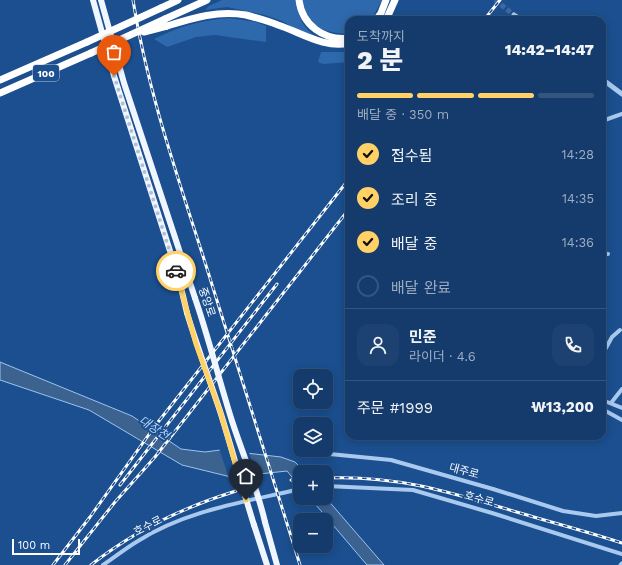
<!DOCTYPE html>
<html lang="ko">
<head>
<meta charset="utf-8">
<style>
  body { margin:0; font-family:"Work Sans","Noto Sans KR",sans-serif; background:#1d4271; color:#f1f3f6; height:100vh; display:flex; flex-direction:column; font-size:15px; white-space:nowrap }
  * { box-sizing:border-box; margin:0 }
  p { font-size:13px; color:#9dadc1 }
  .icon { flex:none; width:22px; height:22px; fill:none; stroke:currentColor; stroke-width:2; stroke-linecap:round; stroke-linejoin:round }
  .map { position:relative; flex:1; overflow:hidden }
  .details { position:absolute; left:345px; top:16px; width:261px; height:424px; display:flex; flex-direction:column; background:#143b6b; border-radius:12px; box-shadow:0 2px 10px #0003,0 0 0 1px #33557e }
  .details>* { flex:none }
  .tools { position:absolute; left:293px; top:369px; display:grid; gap:8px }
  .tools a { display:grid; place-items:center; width:40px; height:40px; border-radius:8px; background:#143b6b; box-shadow:0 2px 10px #0003,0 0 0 1px #33557e; font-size:20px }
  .scale { position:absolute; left:12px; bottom:10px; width:68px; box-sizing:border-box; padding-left:4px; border:2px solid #fff; border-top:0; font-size:11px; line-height:14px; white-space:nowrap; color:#fff; -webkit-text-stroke:3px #1b4f8f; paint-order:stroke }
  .pin { position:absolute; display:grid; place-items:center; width:34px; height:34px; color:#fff; margin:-41px -17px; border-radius:50% 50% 50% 0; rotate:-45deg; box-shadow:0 0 4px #0007 }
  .pin .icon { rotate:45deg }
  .courier { position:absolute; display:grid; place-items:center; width:40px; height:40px; margin:-20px; border:3px solid #ffd166; border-radius:50%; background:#fff; color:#222; box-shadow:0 1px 5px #0007 }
  .head em { font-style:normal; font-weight:800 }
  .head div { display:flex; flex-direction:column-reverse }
  .head { display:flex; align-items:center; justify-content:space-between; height:68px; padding:0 12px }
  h1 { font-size:26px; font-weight:800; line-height:30px }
  .bar { display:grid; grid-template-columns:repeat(4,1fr); gap:6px 4px; align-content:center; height:48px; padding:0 12px }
  .bar i { height:5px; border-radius:3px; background:#33557e }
  .bar .current { background:#ffd166 }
  .bar p { grid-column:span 4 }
  .line { display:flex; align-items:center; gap:10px; padding:0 12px; border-top:1px solid #33557e }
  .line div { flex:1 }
  .round { display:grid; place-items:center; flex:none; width:42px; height:42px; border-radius:12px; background:#1d4271 }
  ol { padding:0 12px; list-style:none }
  li { display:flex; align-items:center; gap:12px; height:44px }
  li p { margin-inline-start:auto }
  li .icon { padding:4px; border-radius:50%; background:#ffd166; color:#111; stroke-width:4 }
  li:last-child { color:#9dadc1 }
  li i { width:22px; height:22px; border:2px solid #33557e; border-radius:50% }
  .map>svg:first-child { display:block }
  .green { fill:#2e69ad }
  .water { fill:#3c6290; stroke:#9cc4f0 }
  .pier { fill:#1b4f8f }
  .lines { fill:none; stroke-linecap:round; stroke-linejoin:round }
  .tertiary-tunnel { stroke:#3d69a0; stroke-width:5; stroke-dasharray:5 2.5; stroke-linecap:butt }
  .minor { stroke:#a9c9ee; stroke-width:4 }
  .tertiary { stroke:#a9c9ee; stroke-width:5 }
  .primary { stroke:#f0f6ff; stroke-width:6 }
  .motorway { stroke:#fff; stroke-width:7 }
  .rail-casing { stroke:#fff; stroke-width:3 }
  .rail { stroke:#1b4f8f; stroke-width:1.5; stroke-dasharray:4.5; stroke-linecap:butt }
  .primary-bridge { stroke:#f0f6ff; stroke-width:6 }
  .motorway-bridge { stroke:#fff; stroke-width:7 }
  .done { stroke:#afc1d8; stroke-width:4; stroke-dasharray:0 7.2 }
  .route { stroke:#ffd166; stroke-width:5 }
  .labels { text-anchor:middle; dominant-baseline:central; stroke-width:4; stroke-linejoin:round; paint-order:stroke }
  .shield { fill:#1b4f8f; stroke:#bbcadd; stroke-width:1 }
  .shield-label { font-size:10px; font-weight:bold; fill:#fff }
  .street-label { font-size:11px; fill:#fff; stroke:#1b4f8f }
  .water-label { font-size:12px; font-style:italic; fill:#b5d3f5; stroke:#1b4f8f }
</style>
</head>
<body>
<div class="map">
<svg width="622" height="565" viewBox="0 0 622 565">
  <rect width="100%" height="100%" fill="#1b4f8f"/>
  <!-- green -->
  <path class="green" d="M 222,0 L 295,0 C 299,17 302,28 317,37 L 298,30 L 282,21 L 265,15 L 227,7 L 205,10 L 209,6 Z
    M 302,0 L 382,0 L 374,15 L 369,20 L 349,20 L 349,34 C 324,33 307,27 302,0 Z
    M 229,18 L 256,22 L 266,26 L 266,42 L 215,35 L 196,37 L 167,47 L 154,39 C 178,27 202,20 229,18 Z
    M 349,51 L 349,62 L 323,64 L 318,62 L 321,52 L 342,52 Z"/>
  <!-- water -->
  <path class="water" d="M 0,362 L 132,416 L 181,449 L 205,452 L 220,450 L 281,457 L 295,462 L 305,472 L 300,472 L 300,487 L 287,471 L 231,477 L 182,465 L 89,410 L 0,380 Z
    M 310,498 L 326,498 L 384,565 L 367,565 Z"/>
  <!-- pier -->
  <path class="pier" d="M 219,448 L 249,452 L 256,476 L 229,479 Z"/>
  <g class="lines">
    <!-- tertiary-tunnel -->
    <path class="tertiary-tunnel" d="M 495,0 L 514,15"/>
    <!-- minor -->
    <path class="minor" d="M 602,121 L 622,114
      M 602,253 L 608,254
      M 602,350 L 606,348 L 612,337 L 620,330
      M 602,400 L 622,408
      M 611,403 L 622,389
      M 602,409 L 622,420
      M 299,451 L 391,460 L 493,489 L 563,511 L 596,516 L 622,513
      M 326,486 L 413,490 L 492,513 L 622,554
      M 103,565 C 115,557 126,548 138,541 C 187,510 245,502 300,489"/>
    <!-- tertiary -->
    <path class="tertiary" d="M 514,15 L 522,20
      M 602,79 L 622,94
      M 621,565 L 622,564"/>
    <!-- primary -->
    <path class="primary" d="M 93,0 L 114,76 L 179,279 L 187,313
      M 101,0 L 124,83 L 195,298
      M 265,522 L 277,565
      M 254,525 L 267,565"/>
    <!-- motorway -->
    <path class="motorway" d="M 299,0 C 302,25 324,41 349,38
      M 161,8 L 178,0
      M 165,19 L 207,0
      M 376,20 L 381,13 L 386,0
      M 386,20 L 395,0
      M 167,26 C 193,18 218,10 246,15 C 257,18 268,21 278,25 C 300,32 325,49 349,43
      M 0,80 L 87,42
      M 0,93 L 91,53"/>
    <!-- rail casing -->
    <g class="rail-casing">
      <path id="rail" d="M 133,0 C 147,88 176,172 203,256 C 236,359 268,462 300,565
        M 484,20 L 500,0
        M 326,478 C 399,475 452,493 520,513 C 554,523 588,532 622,543
        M 291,480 L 300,480
        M 120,485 L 277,284
        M 53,565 L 90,517 L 155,426 L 349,179
        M 65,565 L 115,502 L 155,457 L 349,209
        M 91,565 C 134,531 184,507 236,491"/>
    </g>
    <!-- rail -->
    <use href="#rail" class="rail"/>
    <!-- primary-bridge -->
    <path class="primary-bridge" d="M 195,298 C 209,339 219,380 232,421 C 243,455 257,487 265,522
      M 187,313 C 197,346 209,378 220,411 C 232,449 242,487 254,525"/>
    <!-- motorway-bridge -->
    <path class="motorway-bridge" d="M 144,32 L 167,26
      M 87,42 L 161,8
      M 91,53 L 165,19"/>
  </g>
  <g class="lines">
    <!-- done -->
    <path class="done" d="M 114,76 L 176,271"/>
    <!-- route -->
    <path class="route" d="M 176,271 L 196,344 L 220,411 L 246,500"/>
  </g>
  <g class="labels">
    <!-- shield labels -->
    <rect class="shield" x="33" y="65" width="26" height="16" rx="3"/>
    <g class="shield-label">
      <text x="46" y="73">100</text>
    </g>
    <!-- street labels -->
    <g class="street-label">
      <text transform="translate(207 302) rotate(71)">중앙로</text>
      <text transform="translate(464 471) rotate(15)">대주로</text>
      <text transform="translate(479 499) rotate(16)">호수로</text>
      <text transform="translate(148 526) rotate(-27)">호수로</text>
    </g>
    <!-- water labels -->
    <g class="water-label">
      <text transform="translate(154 428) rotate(33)">대장천</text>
    </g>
  </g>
</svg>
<div class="tools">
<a><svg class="icon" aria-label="locate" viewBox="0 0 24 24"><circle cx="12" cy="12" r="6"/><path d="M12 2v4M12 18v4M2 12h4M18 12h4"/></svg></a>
<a><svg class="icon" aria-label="layers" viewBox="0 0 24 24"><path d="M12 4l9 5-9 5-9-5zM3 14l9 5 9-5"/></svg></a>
<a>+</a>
<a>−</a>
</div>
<div class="scale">100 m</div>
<div class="pin" style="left:114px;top:76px;background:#ea580c"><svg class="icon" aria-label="bag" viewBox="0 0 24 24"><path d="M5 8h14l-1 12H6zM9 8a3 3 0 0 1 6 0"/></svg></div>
<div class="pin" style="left:246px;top:500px;background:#1f2937"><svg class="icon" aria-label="home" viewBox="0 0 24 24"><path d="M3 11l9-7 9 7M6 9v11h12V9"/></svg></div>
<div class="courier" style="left:176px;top:271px"><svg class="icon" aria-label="car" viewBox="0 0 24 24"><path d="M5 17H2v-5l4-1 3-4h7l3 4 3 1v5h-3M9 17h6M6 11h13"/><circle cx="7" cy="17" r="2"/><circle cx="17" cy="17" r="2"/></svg></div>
<section class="details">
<div class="head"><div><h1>2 분</h1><p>도착까지</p></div><em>14:42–14:47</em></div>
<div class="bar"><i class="current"></i><i class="current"></i><i class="current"></i><i></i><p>배달 중 · 350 m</p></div>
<ol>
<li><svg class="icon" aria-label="check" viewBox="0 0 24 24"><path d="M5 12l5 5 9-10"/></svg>접수됨<p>14:28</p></li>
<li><svg class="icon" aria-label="check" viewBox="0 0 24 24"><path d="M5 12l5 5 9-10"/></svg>조리 중<p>14:35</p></li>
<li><svg class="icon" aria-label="check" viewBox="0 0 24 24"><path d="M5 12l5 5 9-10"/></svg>배달 중<p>14:36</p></li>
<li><i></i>배달 완료</li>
</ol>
<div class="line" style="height:72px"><a class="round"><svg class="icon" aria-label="person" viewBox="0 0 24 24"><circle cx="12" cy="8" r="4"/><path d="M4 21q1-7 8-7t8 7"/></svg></a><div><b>민준</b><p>라이더 · 4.6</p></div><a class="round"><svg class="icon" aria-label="phone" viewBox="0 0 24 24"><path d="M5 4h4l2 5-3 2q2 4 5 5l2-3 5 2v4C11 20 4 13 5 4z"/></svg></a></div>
<div class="line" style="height:52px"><div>주문 #1999</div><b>₩13,200</b></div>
</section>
</div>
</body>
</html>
